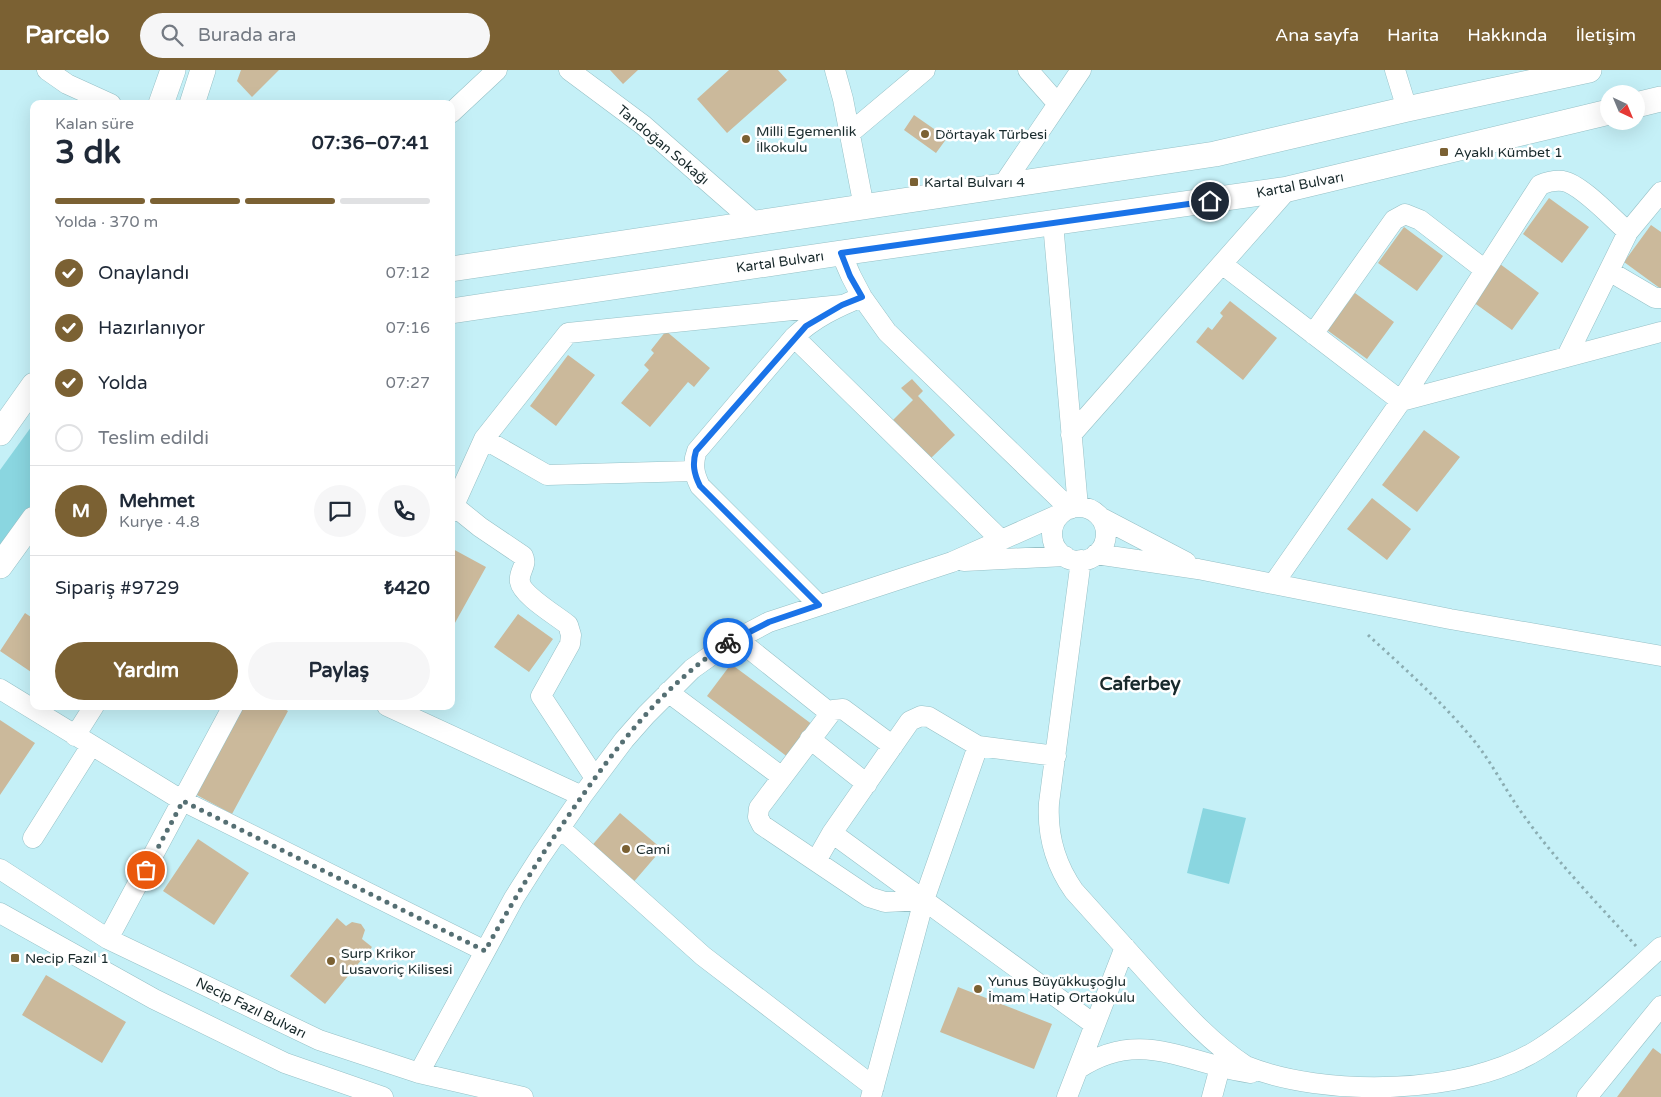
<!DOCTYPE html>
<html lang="tr">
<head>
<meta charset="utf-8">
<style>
  body { margin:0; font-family:"Varela Round",sans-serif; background:#f6f6f7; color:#1f2937; height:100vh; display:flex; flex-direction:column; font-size:19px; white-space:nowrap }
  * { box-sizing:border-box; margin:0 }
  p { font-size:16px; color:#747a83 }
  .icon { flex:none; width:28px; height:28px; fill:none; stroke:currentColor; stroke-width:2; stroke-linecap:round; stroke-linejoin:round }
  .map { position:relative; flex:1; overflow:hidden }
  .side { position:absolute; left:30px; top:30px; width:425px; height:610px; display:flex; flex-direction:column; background:#fff; border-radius:10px; box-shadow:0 5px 20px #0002 }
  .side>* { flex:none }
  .needle { width:32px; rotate:136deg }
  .buttons { position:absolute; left:1600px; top:15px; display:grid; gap:10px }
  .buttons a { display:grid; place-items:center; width:45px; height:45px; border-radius:50%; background:#fff; box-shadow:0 5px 20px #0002; font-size:25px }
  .pin { position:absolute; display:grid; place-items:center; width:42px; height:42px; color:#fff; margin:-21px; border:2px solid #fff; border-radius:50%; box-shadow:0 1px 5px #0007 }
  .courier { position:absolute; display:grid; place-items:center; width:50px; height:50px; margin:-25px; border:4px solid #1a73e8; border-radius:50%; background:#fff; color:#222; box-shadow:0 1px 6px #0007 }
  .summary em { font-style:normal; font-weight:800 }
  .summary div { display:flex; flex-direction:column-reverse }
  .summary { display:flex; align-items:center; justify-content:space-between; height:85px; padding:0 25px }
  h1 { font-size:32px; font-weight:800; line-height:38px }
  .bar { display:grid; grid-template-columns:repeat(4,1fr); gap:8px 5px; align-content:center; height:60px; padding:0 25px }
  .bar i { height:6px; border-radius:4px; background:#e0e1e3 }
  .bar .current { background:#7b6133 }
  .bar p { grid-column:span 4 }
  .line { display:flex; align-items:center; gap:12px; padding:0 25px; border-top:1px solid #e0e1e3 }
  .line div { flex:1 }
  .round { display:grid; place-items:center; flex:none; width:52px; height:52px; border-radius:26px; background:#f6f6f7 }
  ol { padding:0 25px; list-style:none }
  li { display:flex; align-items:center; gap:15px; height:55px }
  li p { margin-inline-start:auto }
  li .icon { padding:5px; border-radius:50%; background:#7b6133; color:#fff; stroke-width:4 }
  li:last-child { color:#747a83 }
  li i { width:28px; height:28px; border:2px solid #e0e1e3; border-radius:50% }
  .button { display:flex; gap:10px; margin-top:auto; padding:10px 25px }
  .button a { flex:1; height:58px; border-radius:30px; background:#7b6133; color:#fff; font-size:20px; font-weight:800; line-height:58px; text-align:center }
  .button a+a { background:#f6f6f7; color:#1f2937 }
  header { display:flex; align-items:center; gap:30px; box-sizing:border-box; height:70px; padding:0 25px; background:#7b6133; color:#fff }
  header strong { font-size:24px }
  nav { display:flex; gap:28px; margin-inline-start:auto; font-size:18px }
  .search { width:350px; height:45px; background:#f6f6f7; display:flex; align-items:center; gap:12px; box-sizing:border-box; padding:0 18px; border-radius:28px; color:#747a83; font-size:19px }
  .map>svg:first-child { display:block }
  .green { fill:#8ad6e0 }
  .building { fill:#cbb99b }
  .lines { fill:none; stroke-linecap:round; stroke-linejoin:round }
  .minor-casing { stroke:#96c0c6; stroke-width:21 }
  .major-casing { stroke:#96c0c6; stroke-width:26 }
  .path { stroke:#8badb2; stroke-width:3; stroke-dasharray:2.5 4; stroke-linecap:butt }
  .minor { stroke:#fff; stroke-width:20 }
  .major { stroke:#fff; stroke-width:25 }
  .done { stroke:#556f73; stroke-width:5; stroke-dasharray:0 9 }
  .route { stroke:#1a73e8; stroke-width:6 }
  .poi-dot { fill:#7b6133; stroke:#fff; stroke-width:2 }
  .labels { text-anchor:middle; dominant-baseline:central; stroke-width:5; stroke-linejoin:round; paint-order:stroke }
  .poi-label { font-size:14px; fill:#192a2c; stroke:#fff; text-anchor:start }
  .street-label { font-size:14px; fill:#192a2c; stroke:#fff }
  .district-label { font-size:19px; font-weight:bold; fill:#192a2c; stroke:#fff }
</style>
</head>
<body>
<header>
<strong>Parcelo</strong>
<div class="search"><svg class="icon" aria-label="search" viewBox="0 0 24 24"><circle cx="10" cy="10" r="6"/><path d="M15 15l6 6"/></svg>Burada ara</div>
<nav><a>Ana sayfa</a><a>Harita</a><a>Hakkında</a><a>İletişim</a></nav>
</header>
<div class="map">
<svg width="1661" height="1027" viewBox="0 0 1661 1027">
  <rect width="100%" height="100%" fill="#c5f0f7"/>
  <!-- green -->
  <path class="green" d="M 34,353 L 34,432 L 0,480 L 0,400 Z
    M 1203,738 L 1246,748 L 1229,814 L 1187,803 Z"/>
  <!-- building -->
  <path class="building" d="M 241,0 L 279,0 L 252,27 L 237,11 Z
    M 610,0 L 638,0 L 623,14 Z
    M 729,0 L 778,0 L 787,10 L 727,63 L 697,29 Z
    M 914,45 L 947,68 L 936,83 L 904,60 Z
    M 1549,128 L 1589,157 L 1562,193 L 1523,164 Z
    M 1651,155 L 1661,162 L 1661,219 L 1624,192 Z
    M 1404,157 L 1443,186 L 1417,221 L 1378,193 Z
    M 1500,194 L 1539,223 L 1512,260 L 1473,232 Z
    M 1355,223 L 1394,252 L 1367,289 L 1327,260 Z
    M 1230,231 L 1277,268 L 1243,310 L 1196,272 L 1208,257 L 1212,260 L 1223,246 L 1220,243 Z
    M 666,261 L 710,298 L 694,317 L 688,312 L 650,357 L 621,333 L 649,300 L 644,295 L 654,283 L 651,280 Z
    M 568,285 L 595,305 L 556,356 L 530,336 Z
    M 912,309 L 923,321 L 918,326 L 955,365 L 930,389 L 893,350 L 913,330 L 901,318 Z
    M 1424,360 L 1460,387 L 1417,442 L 1382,415 Z
    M 1372,428 L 1411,459 L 1387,490 L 1347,459 Z
    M 451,478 L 486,497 L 451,560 Z
    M 25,543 L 34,549 L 34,604 L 0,581 Z
    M 518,544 L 553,569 L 529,602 L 494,577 Z
    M 731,594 L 813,655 L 789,688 L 707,626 Z
    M 241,636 L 279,636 L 288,641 L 232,744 L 193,723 Z
    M 0,650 L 35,673 L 0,725 Z
    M 620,743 L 662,779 L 631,815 L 589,779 Z
    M 198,769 L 249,803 L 214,855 L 163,821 Z
    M 337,848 L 346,856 L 352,852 L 361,854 L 365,860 L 362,869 L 372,877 L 325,934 L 290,906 Z
    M 46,905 L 126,952 L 102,993 L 22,945 Z
    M 958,917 L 1052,954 L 1034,999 L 940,962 Z
    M 1653,978 L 1661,984 L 1661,1027 L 1617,1027 Z"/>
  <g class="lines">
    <!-- minor casing -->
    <g class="minor-casing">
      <path id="minor" d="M 47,0 L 67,14 L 111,34
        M 569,0 L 643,55 L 755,153
        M 835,0 L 843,29 L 864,137
        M 1028,0 L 1057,33
        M 1395,0 L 1407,39
        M 451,43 L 497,0
        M 850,63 L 925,0
        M 1003,115 L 1081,0
        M 1053,153 L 1078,437
        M 1628,162 L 1661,122
        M 841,183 L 851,206 L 862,227 L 887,262 L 1070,439
        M 1222,194 L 1401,331 L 1540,115 C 1547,112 1554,110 1563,111 C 1581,114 1613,149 1628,162 L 1567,286
        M 1609,201 L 1655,228 L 1661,228
        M 1313,264 L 1394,150 L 1405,144 L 1420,150 L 1485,200
        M 794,267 L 1001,470
        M 1071,365 L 1288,119
        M 484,369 L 547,405 L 694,401
        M 454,436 L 480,457 L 523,486 C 528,496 518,501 520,512 C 522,525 557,546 568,555 L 571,565 L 570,574 L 541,626 L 595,708
        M1052 464a27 27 0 1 1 54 0a27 27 0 1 1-54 0Z
        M 451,442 L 484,369 L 568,263 L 842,235
        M 1100,447 L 1186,492
        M 1096,484 L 1198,499 L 1450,549 L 1661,586
        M 1081,490 L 1049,733 C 1047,766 1055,794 1074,821 C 1101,851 1128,881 1155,911 C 1184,943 1211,973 1246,996 C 1323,1027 1465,1026 1539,979 C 1583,951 1622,912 1661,877
        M 964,491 L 1065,486
        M 1274,513 L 1401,331 L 1661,262
        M 819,535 L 700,416 C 694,404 692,394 697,381 L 794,267 C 814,248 837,237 862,227
        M 736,568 L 830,643
        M 0,619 L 183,731 L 485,881
        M 668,622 L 782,707
        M 387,636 L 582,726
        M 75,666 L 94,636
        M 810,669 L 867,714
        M 893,676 L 843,639 L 833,640 L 759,738 L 758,747 L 762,755 L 869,827 L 885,832 L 924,830
        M 560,758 L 703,886 L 874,1017
        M 832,763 L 1095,955
        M 33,768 L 91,676
        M 816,791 L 832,763 L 910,651 L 921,646 L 929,647 L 978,676
        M 0,799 L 108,869 L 319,970 L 419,1003 L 523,1027
        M 0,843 L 154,929 L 285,993 L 383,1027
        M 108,869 L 233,636
        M 1078,999 C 1141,957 1186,994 1251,1003
        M 419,1003 L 514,828 L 540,787 L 582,726 L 624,670 L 646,645 L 692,599 L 727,574 L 769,552 L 952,492 L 1062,443
        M 871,1027 L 924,830 L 978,676 L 1056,686
        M 1067,1027 L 1125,877
        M 1212,1027 L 1220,997
        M 1587,1027 L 1661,936"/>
    </g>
    <!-- major casing -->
    <g class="major-casing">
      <path id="major" d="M 161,34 L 173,0
        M 192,34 L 203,0
        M 1636,35 L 1661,29
        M 451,199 L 1215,84 L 1407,39 L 1589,0
        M 451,241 L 841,183 L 1288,119 L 1609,42
        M 0,363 L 34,315
        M 0,496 L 34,449"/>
    </g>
    <!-- path -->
    <path class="path" d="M 1368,565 C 1404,598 1440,630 1471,667 C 1492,692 1505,720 1524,746 C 1557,792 1598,834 1636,876"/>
    <!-- minor -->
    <use href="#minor" class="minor"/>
    <!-- major -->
    <use href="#major" class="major"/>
  </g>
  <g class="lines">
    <!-- done -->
    <path class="done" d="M 146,800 L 183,731 L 485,881 C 512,832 541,785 573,739 C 616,677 664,614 728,573"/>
    <!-- route -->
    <path class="route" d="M 728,573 L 769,552 L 819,535 L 700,416 C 694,404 692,394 696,381 L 806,256 L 842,235 L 862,227 L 850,206 L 841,183 L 1210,131"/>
  </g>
  <!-- markers -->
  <g class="poi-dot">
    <circle cx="925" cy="64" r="5"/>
    <circle cx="746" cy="69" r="5"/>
    <rect x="1439" y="77" width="10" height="10" rx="2.5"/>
    <rect x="909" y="107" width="10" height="10" rx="2.5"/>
    <circle cx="626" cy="779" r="5"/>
    <rect x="10" y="883" width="10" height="10" rx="2.5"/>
    <circle cx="331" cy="891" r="5"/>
    <circle cx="978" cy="919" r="5"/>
  </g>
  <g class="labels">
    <!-- poi labels -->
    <g class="poi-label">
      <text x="756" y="61">Milli Egemenlik<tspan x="756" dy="16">İlkokulu</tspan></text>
      <text x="935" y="64">Dörtayak Türbesi</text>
      <text x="1454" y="82">Ayaklı Kümbet 1</text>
      <text x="924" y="112">Kartal Bulvarı 4</text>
      <text x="636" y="779">Cami</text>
      <text x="341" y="883">Surp Krikor<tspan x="341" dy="16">Lusavoriç Kilisesi</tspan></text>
      <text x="25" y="888">Necip Fazıl 1</text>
      <text x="988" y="911">Yunus Büyükkuşoğlu<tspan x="988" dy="16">İmam Hatip Ortaokulu</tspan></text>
    </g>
    <!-- street labels -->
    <g class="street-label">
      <text transform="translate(663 75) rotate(40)">Tandoğan Sokağı</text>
      <text transform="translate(1300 115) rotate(-11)">Kartal Bulvarı</text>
      <text transform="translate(780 192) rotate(-8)">Kartal Bulvarı</text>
      <text transform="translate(251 938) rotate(26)">Necip Fazıl Bulvarı</text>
    </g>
    <!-- district labels -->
    <g class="district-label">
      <text x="1140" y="614">Caferbey</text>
    </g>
  </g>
</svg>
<div class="buttons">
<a><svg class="needle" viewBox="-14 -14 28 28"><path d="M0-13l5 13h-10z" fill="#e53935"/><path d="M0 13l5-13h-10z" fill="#747a83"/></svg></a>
</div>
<div class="pin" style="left:146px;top:800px;background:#ea580c"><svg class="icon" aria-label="bag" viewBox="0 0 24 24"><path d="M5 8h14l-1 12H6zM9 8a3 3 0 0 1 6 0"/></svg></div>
<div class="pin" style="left:1210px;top:131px;background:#1f2937"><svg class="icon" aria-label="home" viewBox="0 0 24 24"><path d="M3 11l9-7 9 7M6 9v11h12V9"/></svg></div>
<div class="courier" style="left:728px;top:573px"><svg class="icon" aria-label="bike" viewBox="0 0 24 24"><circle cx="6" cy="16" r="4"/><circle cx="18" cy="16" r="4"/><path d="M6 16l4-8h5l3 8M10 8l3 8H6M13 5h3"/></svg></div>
<section class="side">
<div class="summary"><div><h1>3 dk</h1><p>Kalan süre</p></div><em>07:36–07:41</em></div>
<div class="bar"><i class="current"></i><i class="current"></i><i class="current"></i><i></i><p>Yolda · 370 m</p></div>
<ol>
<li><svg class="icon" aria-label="check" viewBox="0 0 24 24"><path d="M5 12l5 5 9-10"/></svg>Onaylandı<p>07:12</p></li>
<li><svg class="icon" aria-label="check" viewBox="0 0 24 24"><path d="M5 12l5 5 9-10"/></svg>Hazırlanıyor<p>07:16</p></li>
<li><svg class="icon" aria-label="check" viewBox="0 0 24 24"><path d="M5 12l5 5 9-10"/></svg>Yolda<p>07:27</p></li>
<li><i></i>Teslim edildi</li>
</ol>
<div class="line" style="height:90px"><b class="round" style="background:#7b6133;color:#fff">M</b><div><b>Mehmet</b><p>Kurye · 4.8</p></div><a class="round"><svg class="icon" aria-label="chat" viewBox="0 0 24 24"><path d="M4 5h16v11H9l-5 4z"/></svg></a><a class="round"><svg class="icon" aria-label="phone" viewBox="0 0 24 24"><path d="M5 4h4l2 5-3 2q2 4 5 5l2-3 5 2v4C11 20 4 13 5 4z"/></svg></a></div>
<div class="line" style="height:65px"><div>Sipariş #9729</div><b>₺420</b></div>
<div class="button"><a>Yardım</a><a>Paylaş</a></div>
</section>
</div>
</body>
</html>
